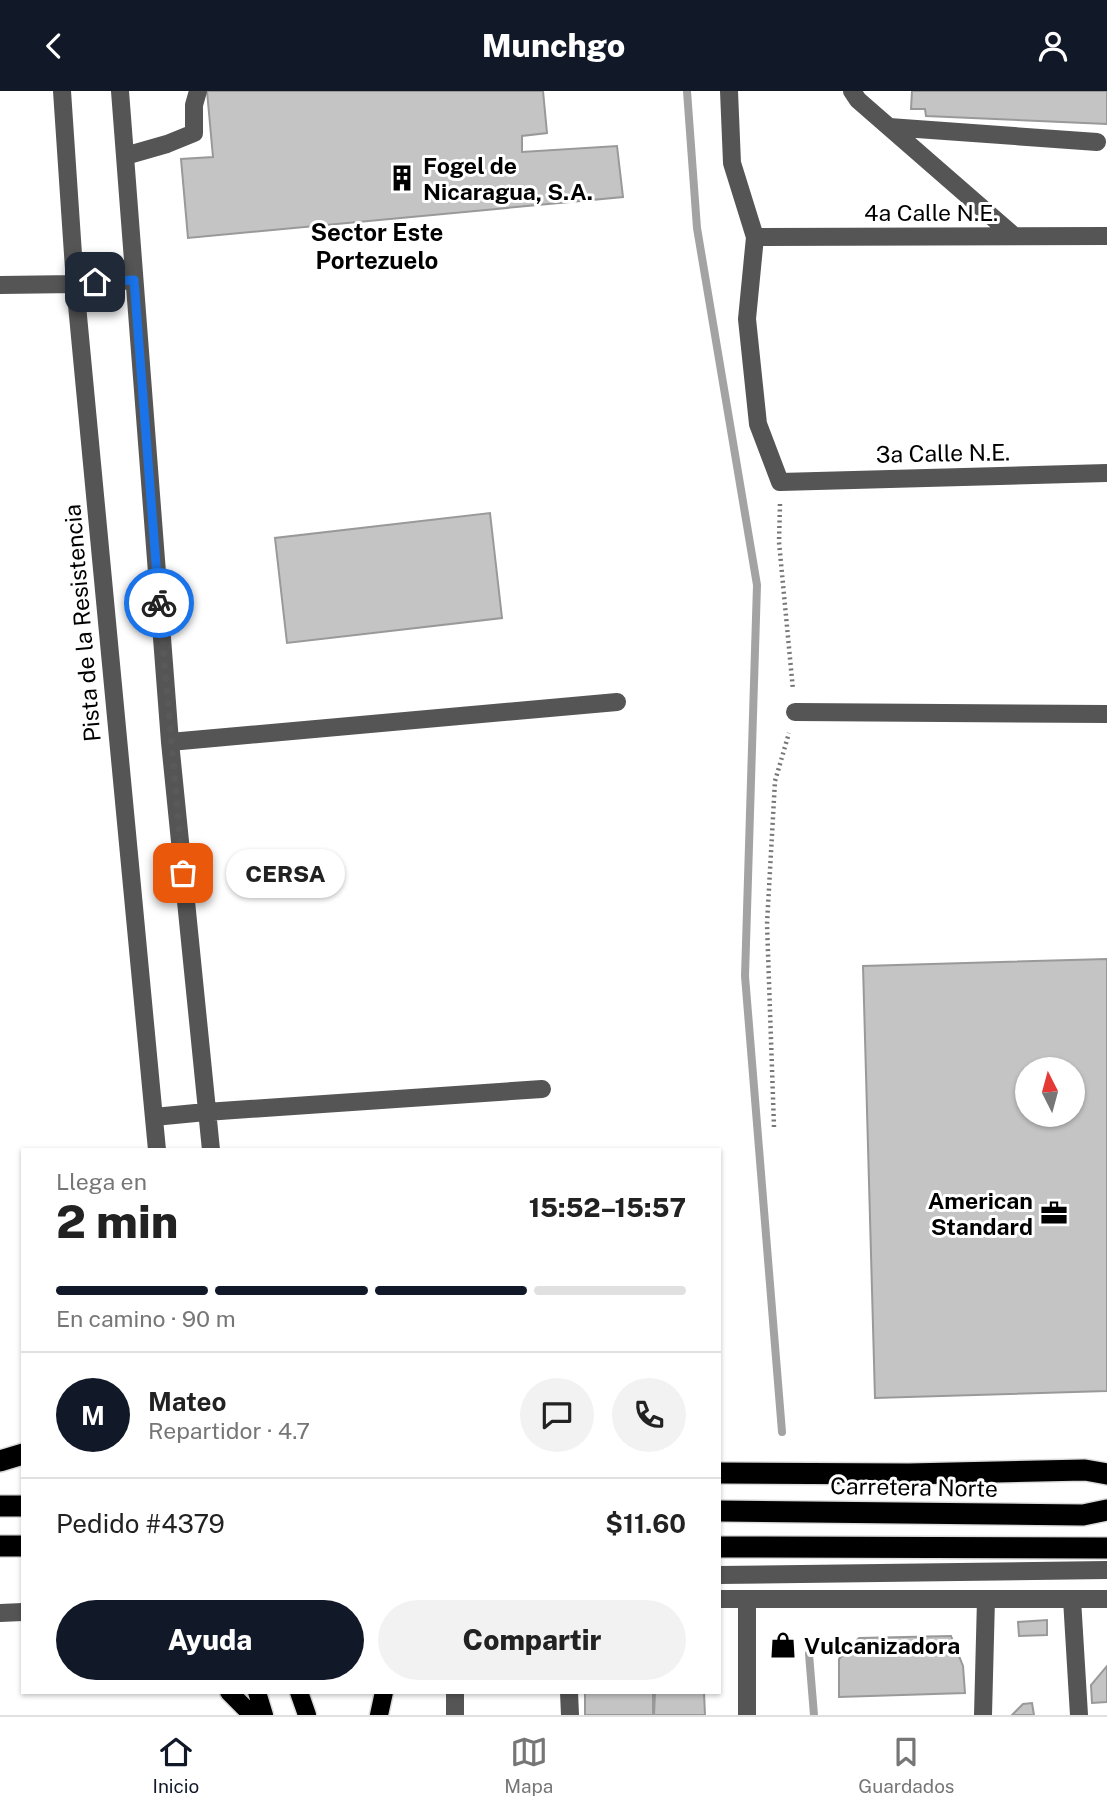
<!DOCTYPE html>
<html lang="es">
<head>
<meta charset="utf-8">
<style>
  body { margin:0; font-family:"Public Sans",sans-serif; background:#f2f2f2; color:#222; height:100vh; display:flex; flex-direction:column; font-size:26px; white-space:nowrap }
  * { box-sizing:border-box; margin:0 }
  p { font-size:23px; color:#767676 }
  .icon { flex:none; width:38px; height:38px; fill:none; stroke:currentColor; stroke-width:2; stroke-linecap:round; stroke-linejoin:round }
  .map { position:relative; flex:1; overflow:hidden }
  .side { position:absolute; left:21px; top:1057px; width:700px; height:546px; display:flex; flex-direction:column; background:#fff; border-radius:0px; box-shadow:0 2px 5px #0004 }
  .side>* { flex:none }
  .needle { width:46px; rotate:354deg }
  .tools { position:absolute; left:1015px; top:966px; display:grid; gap:14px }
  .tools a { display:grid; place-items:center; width:70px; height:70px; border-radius:50%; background:#fff; box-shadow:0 2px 5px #0004; font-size:35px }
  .pin { position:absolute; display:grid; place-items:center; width:60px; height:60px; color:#fff; margin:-30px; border-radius:14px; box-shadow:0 4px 10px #0006 }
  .courier { position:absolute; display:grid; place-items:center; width:70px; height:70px; margin:-35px; border:5px solid #1a73e8; border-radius:50%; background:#fff; color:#222; box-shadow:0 2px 9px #0007 }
  .bubble { position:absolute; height:49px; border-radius:24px; background:#fff; box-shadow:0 2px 5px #0004; font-size:23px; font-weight:800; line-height:49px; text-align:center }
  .overview em { font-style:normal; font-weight:800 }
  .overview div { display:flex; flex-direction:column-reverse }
  .overview { display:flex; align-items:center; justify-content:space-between; height:119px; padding:0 35px }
  h1 { font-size:46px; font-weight:800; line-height:52px }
  .bar { display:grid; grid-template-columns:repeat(4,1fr); gap:10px 7px; align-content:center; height:84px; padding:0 35px }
  .bar i { height:9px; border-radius:5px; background:#e0e0e0 }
  .bar .active { background:#111827 }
  .bar p { grid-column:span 4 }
  .line { display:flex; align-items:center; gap:18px; padding:0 35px; border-top:2px solid #e0e0e0 }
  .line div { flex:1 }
  .round { display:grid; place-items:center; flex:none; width:74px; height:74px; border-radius:37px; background:#f2f2f2 }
  .cta { display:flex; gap:14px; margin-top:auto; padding:14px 35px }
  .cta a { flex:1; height:80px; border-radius:42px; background:#111827; color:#fff; font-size:28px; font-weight:800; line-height:80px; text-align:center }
  .cta a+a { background:#f2f2f2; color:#222 }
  header { display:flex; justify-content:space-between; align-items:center; height:91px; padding:0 35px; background:#111827; color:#fff; font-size:32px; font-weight:800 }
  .tabs { display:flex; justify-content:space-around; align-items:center; height:98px; border-top:2px solid #e0e0e0; background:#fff; font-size:19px; color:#767676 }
  .tabs a { display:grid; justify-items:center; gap:4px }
  .tabs .active { color:#111827 }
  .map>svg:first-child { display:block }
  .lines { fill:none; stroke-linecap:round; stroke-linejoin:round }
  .stream { stroke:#a3a3a3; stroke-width:8 }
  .building { fill:#c4c4c4; stroke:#999; stroke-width:2; fill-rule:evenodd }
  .major-casing { stroke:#dbdbdb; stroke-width:21 }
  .highway-casing { stroke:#dbdbdb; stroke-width:24 }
  .path { stroke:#777; stroke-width:4.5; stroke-dasharray:2 3.5; stroke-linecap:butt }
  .minor { stroke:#555; stroke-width:18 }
  .major { stroke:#000; stroke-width:18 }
  .highway { stroke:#000; stroke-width:21 }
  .done { stroke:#595959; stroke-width:7; stroke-dasharray:0 12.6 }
  .route { stroke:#1a73e8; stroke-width:9 }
  .labels { text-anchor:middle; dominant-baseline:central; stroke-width:6; stroke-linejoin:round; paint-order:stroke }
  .poi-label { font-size:23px; font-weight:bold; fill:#000; stroke:#fff; text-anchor:start }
  .street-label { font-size:23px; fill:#000; stroke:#fff }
  .neighbourhood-label { font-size:24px; font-weight:bold; fill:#000; stroke:#fff }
</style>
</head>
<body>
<header><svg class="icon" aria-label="back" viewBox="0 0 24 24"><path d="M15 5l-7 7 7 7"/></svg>Munchgo<svg class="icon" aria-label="person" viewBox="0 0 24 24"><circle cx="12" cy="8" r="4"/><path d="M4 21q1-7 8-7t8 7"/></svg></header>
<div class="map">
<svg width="1107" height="1624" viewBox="0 0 1107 1624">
  <rect width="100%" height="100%" fill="#fff"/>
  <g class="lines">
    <!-- stream -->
    <path class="stream" d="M 687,0 L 697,137 L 757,494 L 745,885 L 782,1341
      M 809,1563 L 814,1624"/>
  </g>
  <!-- building -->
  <path class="building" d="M 207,0 L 543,0 L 547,42 L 522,45 L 522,61 L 617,55 L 623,106 L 188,147 L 181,68 L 213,66 Z
    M 912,0 L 1107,0 L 1107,33 L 926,25 L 925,18 L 911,18 Z
    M 490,422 L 502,527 L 287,552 L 275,447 Z
    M 1107,868 L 1107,1300 L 875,1307 L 863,875 ZM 1027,978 L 1073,978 L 1073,1024 L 1027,1024 Z
    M 1047,1529 L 1047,1544 L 1019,1545 L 1018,1531 Z
    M 951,1545 L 963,1575 L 965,1602 L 839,1606 L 839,1568 L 859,1547 Z
    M 1107,1575 L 1107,1611 L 1092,1612 L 1091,1594 Z
    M 585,1601 L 653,1601 L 653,1624 L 585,1624 Z
    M 655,1601 L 704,1601 L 705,1624 L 654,1624 Z
    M 1032,1612 L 1034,1624 L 1012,1624 L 1023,1613 Z"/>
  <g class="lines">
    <!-- major casing -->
    <g class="major-casing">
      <path id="major" d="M 229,1601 L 252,1624
        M 257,1601 L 264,1624
        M 299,1601 L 307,1624
        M 379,1624 L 384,1601"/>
    </g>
    <!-- highway casing -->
    <g class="highway-casing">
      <path id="highway" d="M 0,1370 L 23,1363
        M 719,1382 L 909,1383 L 1085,1379 L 1107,1383
        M 0,1415 L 23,1415
        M 719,1420 L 1083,1424 L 1107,1419
        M 0,1455 L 23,1455
        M 719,1456 L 1107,1457"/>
    </g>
    <!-- path -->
    <path class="path" d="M 780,413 L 779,451 L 793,599
      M 774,1036 L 767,833 L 775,690 L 789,642"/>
    <!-- minor -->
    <path class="minor" d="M 62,0 L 75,193 L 157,1059
      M 120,0 L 170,651 L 211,1059
      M 729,0 L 732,72 L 755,146 L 747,228 L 758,333 L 780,391 L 1107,382
      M 852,0 L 858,9 L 1014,145
      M 889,36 L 1097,51
      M 125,65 L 167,53 L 194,42 L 194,14 L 198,0
      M 755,146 L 1107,145
      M 0,194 L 75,193 L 134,189
      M 795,621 L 1107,623
      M 170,651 L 617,611
      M 154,1026 L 206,1021 L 542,998
      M 719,1484 L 1107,1479
      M 719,1508 L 1107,1508
      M 1072,1508 L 1079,1624
      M 0,1522 L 23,1521
      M 455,1601 L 455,1624
      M 569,1601 L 570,1624
      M 747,1624 L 747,1509
      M 983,1624 L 986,1508"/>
    <!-- major -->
    <use href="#major" class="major"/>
    <!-- highway -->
    <use href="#highway" class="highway"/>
  </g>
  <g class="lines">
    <!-- done -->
    <path class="done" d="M 159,512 L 183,782"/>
    <!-- route -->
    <path class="route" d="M 95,191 L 134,189 L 159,512"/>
  </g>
  <!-- icons -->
  <defs>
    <g id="building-bare" transform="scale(2.1)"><path d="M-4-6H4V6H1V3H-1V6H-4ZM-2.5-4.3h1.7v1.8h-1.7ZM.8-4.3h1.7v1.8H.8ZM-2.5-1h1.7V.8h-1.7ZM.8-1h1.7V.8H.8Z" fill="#000" stroke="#fff" stroke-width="2.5" paint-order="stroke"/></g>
    <g id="office-bare" transform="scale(2.1)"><path d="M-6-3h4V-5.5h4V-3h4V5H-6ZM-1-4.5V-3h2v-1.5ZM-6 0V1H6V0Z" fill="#000" stroke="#fff" stroke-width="2.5" paint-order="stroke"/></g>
    <g id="shop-bare" transform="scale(2.1)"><path d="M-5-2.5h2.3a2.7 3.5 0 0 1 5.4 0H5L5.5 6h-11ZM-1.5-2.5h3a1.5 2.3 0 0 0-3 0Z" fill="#000" stroke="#fff" stroke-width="2.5" paint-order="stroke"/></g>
  </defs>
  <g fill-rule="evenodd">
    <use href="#building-bare" x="402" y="87"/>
    <use href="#office-bare" x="1054" y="1122"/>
    <use href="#shop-bare" x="783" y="1554"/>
  </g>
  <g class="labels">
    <!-- poi labels -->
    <g class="poi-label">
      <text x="423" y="74">Fogel de<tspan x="423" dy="26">Nicaragua, S.A.</tspan></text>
      <text x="1033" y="1109" text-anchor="end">American<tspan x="1033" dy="26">Standard</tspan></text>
      <text x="804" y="1554">Vulcanizadora</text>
    </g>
    <!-- street labels -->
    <g class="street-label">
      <text x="931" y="121">4a Calle N.E.</text>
      <text transform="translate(943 362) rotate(-1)">3a Calle N.E.</text>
      <text transform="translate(82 532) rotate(-95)">Pista de la Resistencia</text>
      <text transform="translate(914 1396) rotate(1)">Carretera Norte</text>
    </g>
    <!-- neighbourhood labels -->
    <g class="neighbourhood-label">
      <text x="377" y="141">Sector Este<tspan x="377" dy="28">Portezuelo</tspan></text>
    </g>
  </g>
</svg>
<div class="tools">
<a><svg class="needle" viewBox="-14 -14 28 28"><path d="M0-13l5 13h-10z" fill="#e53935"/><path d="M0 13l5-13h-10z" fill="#767676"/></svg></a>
</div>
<div class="pin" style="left:183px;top:782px;background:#ea580c"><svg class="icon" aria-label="bag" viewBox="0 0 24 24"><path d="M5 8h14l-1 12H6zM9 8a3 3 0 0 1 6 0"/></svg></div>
<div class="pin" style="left:95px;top:191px;background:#1f2937"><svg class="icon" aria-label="home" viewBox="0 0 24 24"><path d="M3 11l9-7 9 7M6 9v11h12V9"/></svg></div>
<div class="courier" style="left:159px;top:512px"><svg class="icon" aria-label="bike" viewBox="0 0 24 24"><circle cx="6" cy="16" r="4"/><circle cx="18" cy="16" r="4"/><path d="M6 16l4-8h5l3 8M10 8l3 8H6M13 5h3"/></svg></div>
<div class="bubble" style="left:226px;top:758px;width:119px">CERSA</div>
<section class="side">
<div class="overview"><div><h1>2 min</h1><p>Llega en</p></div><em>15:52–15:57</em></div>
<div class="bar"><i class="active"></i><i class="active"></i><i class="active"></i><i></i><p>En camino · 90 m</p></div>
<div class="line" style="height:126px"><b class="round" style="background:#111827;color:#fff">M</b><div><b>Mateo</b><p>Repartidor · 4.7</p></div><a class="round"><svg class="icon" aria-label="chat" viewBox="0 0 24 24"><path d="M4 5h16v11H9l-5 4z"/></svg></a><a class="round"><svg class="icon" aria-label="phone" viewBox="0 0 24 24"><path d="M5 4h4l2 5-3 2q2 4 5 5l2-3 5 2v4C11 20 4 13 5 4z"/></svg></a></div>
<div class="line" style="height:91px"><div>Pedido #4379</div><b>$11.60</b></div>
<div class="cta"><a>Ayuda</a><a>Compartir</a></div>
</section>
</div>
<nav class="tabs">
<a class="active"><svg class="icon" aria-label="home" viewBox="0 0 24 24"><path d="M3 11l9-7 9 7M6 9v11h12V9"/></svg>Inicio</a>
<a><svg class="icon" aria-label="map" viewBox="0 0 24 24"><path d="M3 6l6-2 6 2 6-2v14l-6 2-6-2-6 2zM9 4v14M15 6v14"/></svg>Mapa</a>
<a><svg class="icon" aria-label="saved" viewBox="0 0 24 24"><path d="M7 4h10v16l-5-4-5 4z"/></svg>Guardados</a>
</nav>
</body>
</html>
